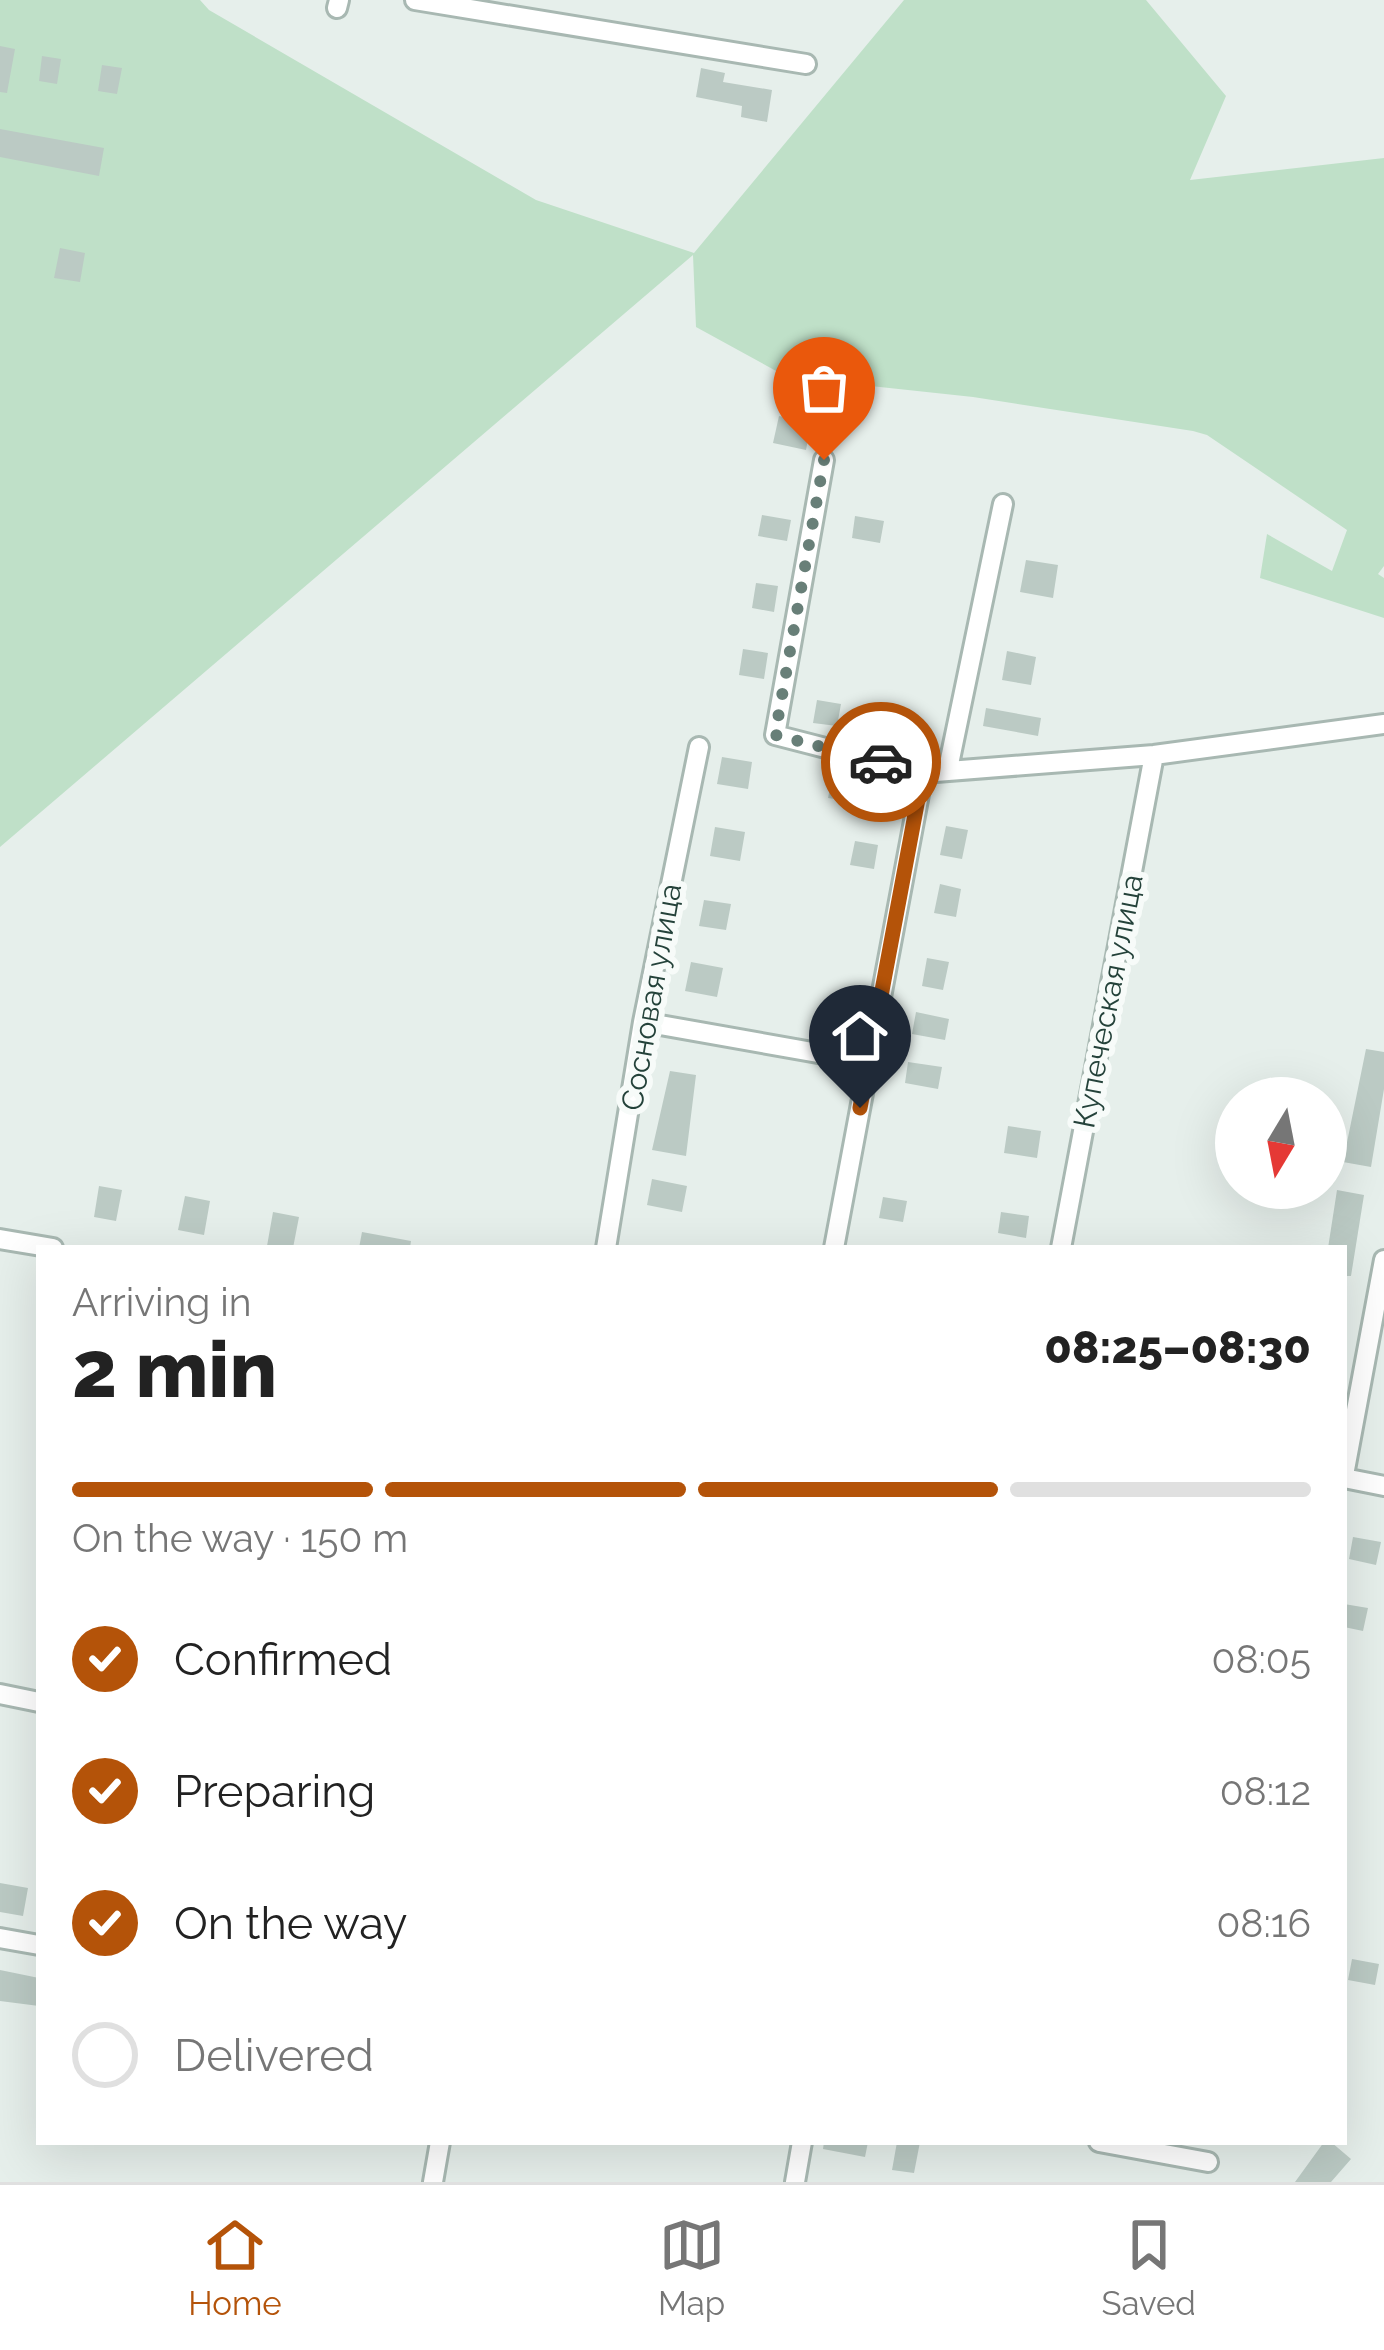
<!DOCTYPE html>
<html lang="en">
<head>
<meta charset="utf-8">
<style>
  body { margin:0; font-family:Raleway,sans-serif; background:#f2f2f2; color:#222; height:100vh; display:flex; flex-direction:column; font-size:45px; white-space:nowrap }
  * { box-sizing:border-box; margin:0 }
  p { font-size:39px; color:#767676 }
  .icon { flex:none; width:66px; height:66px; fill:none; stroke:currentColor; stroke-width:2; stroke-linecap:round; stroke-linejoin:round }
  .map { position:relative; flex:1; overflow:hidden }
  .panel { position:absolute; left:36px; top:1245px; width:1311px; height:900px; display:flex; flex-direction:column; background:#fff; border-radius:0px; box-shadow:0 12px 48px #0002 }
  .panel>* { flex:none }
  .needle { width:78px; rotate:190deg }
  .controls { position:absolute; left:1215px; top:1077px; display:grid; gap:24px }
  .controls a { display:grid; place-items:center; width:132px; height:132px; border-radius:50%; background:#fff; box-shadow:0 12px 48px #0002; font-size:60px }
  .pin { position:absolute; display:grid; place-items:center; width:102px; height:102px; color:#fff; margin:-123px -51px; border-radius:50% 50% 50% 0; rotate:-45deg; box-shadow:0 0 12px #0007 }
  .pin .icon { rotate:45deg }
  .courier { position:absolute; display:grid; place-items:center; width:120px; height:120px; margin:-60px; border:9px solid #b45309; border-radius:50%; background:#fff; color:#222; box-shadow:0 3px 15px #0007 }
  .head em { font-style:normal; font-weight:800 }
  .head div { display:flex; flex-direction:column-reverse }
  .head { display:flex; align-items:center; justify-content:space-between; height:204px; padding:0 36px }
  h1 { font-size:78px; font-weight:800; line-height:90px }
  .bar { display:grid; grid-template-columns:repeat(4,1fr); gap:18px 12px; align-content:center; height:144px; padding:0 36px }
  .bar i { height:15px; border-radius:9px; background:#e0e0e0 }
  .bar .active { background:#b45309 }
  .bar p { grid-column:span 4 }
  ol { padding:0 36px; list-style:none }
  li { display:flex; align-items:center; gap:36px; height:132px }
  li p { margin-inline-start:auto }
  li .icon { padding:12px; border-radius:50%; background:#b45309; color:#fff; stroke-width:4 }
  li:last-child { color:#767676 }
  li i { width:66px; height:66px; border:6px solid #e0e0e0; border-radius:50% }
  .tab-bar { display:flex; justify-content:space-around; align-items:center; height:168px; border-top:3px solid #e0e0e0; background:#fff; font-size:33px; color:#767676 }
  .tab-bar a { display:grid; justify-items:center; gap:6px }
  .tab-bar .active { color:#b45309 }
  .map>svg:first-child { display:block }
  .green { fill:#bfe0c8 }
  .building { fill:#bbcac4 }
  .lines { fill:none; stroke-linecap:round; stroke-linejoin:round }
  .minor-casing { stroke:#a8b8b2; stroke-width:24 }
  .minor { stroke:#fff; stroke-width:18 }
  .done { stroke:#687f78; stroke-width:12; stroke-dasharray:0 21.6 }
  .route { stroke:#b45309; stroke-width:15 }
  .labels { text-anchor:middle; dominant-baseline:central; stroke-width:12; stroke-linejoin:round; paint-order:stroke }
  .street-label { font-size:30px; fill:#24423a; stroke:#f7fbf9 }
</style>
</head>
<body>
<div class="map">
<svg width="1384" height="2182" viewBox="0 0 1384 2182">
  <rect width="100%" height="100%" fill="#e6efeb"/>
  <!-- green -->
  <path class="green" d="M 0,0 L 200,0 L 209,10 L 536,200 L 694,253 L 904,0 L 1146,0 L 1226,96 L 1190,180 L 1384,158 L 1384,566 L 1378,574 L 1384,578 L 1384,618 L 1260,578 L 1267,534 L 1332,571 L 1347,530 L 1207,435 L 1193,431 L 973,397 L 787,377 L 696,327 L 693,255 L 0,847 Z"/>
  <!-- building -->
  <path class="building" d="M 0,46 L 15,49 L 7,93 L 0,92 Z
    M 42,56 L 61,59 L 57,84 L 39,81 Z
    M 102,65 L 122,68 L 117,94 L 98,91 Z
    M 701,68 L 725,73 L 723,82 L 772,90 L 767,122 L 741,117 L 742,106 L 696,97 Z
    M 0,129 L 104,148 L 99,176 L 0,157 Z
    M 60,248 L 85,253 L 80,282 L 54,278 Z
    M 779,416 L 811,423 L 806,450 L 773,443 Z
    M 762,515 L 791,520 L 787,541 L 758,536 Z
    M 855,516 L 884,521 L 880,543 L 852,538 Z
    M 1026,560 L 1058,565 L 1053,598 L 1020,592 Z
    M 756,583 L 778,586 L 774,612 L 752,608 Z
    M 743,649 L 768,653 L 764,679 L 739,675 Z
    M 1007,651 L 1036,657 L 1031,685 L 1002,680 Z
    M 817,700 L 841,704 L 837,726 L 813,723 Z
    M 986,708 L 1041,718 L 1038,736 L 983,726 Z
    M 722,757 L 752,762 L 748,789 L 717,784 Z
    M 833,773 L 884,778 L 880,800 L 849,795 L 848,801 L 828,798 Z
    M 946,826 L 968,830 L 962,859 L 940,855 Z
    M 715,827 L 745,832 L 740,861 L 710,856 Z
    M 855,841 L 878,845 L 874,869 L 850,865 Z
    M 940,884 L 961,889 L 956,917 L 934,913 Z
    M 704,900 L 731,904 L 726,930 L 699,926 Z
    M 927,958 L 949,962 L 943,990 L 922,986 Z
    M 691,962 L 723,968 L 717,997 L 685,991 Z
    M 828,1012 L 849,1016 L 845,1039 L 824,1036 Z
    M 916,1012 L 949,1019 L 945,1040 L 912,1034 Z
    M 1366,1049 L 1384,1052 L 1384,1089 L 1371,1167 L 1343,1162 Z
    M 908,1062 L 942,1067 L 938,1089 L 905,1083 Z
    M 670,1071 L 696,1075 L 686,1156 L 652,1150 Z
    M 1008,1126 L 1041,1131 L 1037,1158 L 1004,1153 Z
    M 652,1179 L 687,1186 L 682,1212 L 647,1205 Z
    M 99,1186 L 122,1190 L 116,1221 L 94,1217 Z
    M 1337,1190 L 1364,1195 L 1351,1276 L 1344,1276 L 1344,1248 L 1328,1248 Z
    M 185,1196 L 210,1201 L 204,1235 L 178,1230 Z
    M 883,1197 L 907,1201 L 903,1222 L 879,1218 Z
    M 273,1212 L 299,1217 L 293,1248 L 267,1246 Z
    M 1001,1212 L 1029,1216 L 1026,1238 L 998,1233 Z
    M 362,1232 L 411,1241 L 410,1248 L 359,1248 Z
    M 1353,1537 L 1381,1542 L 1376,1565 L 1349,1559 Z
    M 1344,1604 L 1368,1608 L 1363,1631 L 1344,1627 Z
    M 0,1883 L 28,1888 L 23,1916 L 0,1912 Z
    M 1352,1959 L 1379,1964 L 1375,1985 L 1348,1980 Z
    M 0,1970 L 39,1978 L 39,2006 L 0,2001 Z
    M 824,2142 L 868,2142 L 865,2157 L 823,2149 Z
    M 897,2142 L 920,2142 L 914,2173 L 892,2170 Z
    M 1324,2142 L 1331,2142 L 1351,2159 L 1331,2182 L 1295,2182 Z"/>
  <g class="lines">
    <!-- minor casing -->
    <g class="minor-casing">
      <path id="minor" d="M 415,0 L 806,64
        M 337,8 L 339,0
        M 824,460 L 775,735 L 923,773 L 1154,755 L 1384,724
        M 948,769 L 1003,504
        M 643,1022 L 869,1062
        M 0,1239 L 53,1248
        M 606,1248 L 643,1022 L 699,747
        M 834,1248 L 923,773
        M 1061,1248 L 1154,755
        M 1344,1475 L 1384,1260
        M 1344,1478 L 1384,1486
        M 0,1694 L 39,1702
        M 0,1938 L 39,1945
        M 1099,2142 L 1208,2162
        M 433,2182 L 440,2142
        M 795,2182 L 802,2142"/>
    </g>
    <!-- minor -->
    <use href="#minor" class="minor"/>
  </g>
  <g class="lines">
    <!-- done -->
    <path class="done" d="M 824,460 L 775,735 L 881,762"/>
    <!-- route -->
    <path class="route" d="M 860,1108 L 923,772 L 881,762"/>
  </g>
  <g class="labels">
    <!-- street labels -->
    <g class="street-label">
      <text transform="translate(651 997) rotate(-80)">Сосновая улица</text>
      <text transform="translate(1108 1001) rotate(-79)">Купеческая улица</text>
    </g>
  </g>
</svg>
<div class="controls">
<a><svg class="needle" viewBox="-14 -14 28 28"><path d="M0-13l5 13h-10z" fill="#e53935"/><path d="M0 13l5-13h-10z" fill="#767676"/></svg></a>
</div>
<div class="pin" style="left:824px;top:460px;background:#ea580c"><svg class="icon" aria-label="bag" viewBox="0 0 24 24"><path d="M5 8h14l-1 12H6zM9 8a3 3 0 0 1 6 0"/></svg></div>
<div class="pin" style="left:860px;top:1108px;background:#1f2937"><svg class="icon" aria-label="home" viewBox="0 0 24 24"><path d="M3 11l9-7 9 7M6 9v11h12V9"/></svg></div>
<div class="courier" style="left:881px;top:762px"><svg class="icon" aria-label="car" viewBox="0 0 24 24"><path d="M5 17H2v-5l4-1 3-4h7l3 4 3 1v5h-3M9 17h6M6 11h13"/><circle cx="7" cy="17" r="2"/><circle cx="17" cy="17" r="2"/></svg></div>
<section class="panel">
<div class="head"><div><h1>2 min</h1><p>Arriving in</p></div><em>08:25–08:30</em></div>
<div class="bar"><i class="active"></i><i class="active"></i><i class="active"></i><i></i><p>On the way · 150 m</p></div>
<ol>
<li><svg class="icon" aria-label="check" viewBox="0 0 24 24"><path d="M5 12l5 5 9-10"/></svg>Confirmed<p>08:05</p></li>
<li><svg class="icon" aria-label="check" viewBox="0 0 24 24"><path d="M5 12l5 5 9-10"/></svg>Preparing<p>08:12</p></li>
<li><svg class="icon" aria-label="check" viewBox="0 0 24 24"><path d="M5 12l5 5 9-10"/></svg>On the way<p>08:16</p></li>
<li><i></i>Delivered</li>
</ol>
</section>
</div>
<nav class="tab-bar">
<a class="active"><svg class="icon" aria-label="home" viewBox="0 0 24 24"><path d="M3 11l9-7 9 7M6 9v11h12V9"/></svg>Home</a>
<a><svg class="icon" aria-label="map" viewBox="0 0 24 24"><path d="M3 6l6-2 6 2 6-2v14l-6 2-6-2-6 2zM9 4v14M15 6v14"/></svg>Map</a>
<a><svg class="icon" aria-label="saved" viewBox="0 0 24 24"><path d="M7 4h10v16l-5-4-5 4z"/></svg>Saved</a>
</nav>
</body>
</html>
